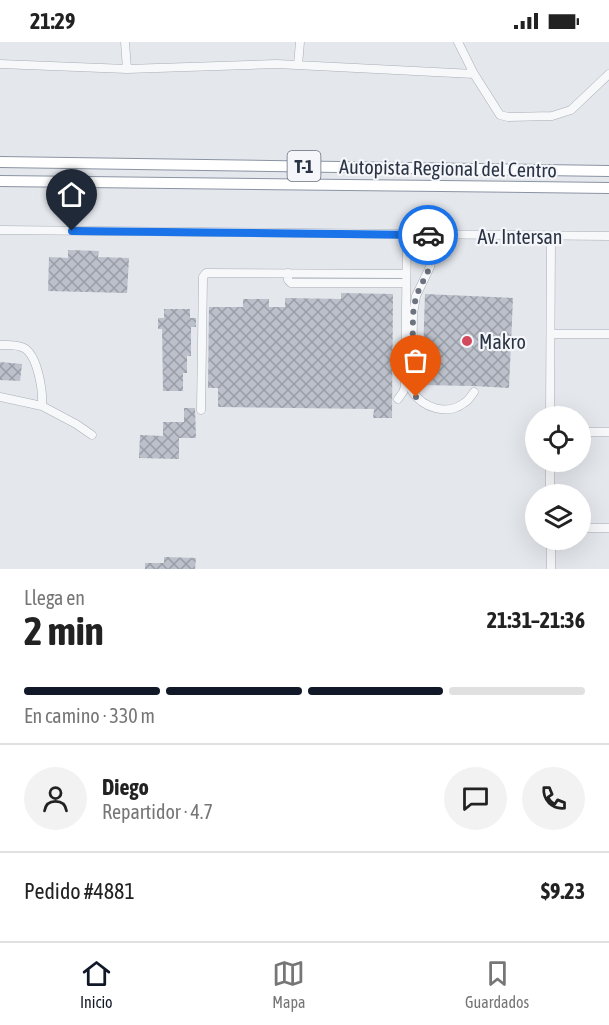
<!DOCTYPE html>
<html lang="es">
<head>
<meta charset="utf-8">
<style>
  body { margin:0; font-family:"Asap Condensed",sans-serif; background:#f2f2f2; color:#222; height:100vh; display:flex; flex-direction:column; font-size:22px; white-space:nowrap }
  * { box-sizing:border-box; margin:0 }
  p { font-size:20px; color:#767676 }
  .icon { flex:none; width:33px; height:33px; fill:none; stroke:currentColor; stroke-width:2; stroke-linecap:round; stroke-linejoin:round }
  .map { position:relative; height:527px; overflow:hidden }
  .drawer { display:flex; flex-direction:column; background:#fff; flex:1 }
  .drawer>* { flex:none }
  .tools { position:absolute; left:525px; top:364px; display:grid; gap:12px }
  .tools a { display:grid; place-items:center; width:66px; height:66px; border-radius:50%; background:#fff; box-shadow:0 6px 24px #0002; font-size:30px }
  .pin { position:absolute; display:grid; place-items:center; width:51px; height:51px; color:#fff; margin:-62px -26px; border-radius:50% 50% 50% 0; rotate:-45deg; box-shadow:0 0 6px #0007 }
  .pin .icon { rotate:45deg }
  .courier { position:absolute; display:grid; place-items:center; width:60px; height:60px; margin:-30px; border:4px solid #1a73e8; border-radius:50%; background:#fff; color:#222; box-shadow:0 2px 8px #0007 }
  .head em { font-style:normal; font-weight:700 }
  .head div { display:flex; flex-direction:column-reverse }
  .head { display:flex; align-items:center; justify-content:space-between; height:102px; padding:0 24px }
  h1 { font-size:39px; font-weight:700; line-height:45px }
  .bar { display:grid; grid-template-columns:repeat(4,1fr); gap:9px 6px; align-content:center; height:72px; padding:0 24px }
  .bar i { height:8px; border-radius:4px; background:#e0e0e0 }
  .bar .active { background:#111827 }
  .bar p { grid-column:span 4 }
  .line { display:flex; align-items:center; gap:15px; padding:0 24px; border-top:2px solid #e0e0e0 }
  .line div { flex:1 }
  .round { display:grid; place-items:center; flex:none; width:63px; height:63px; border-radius:32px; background:#f2f2f2 }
  .status { display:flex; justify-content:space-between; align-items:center; height:42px; padding:0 30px; background:#fff; direction:ltr }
  .status svg { height:16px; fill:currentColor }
  .tab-bar { display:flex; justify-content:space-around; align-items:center; height:84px; border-top:2px solid #e0e0e0; background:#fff; font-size:16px; color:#767676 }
  .tab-bar a { display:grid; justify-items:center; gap:3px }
  .tab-bar .active { color:#111827 }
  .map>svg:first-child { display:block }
  .building { fill:url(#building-cross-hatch) }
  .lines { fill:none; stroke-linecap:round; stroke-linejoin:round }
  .minor-casing { stroke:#a9aeb7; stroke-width:9 }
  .highway-casing { stroke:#8b94a3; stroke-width:12 }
  .minor { stroke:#f7f8fa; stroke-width:8 }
  .highway { stroke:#fff; stroke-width:10 }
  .done { stroke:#6c737f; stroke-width:6; stroke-dasharray:0 10.8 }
  .route { stroke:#1a73e8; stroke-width:8 }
  .poi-dot { fill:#d1495b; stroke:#f4f6f9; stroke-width:2 }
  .labels { text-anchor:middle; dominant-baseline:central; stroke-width:4.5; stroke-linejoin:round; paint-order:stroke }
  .shield { fill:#f4f6f9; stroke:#676e7b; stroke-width:1.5 }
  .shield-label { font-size:18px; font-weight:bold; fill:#2b3445 }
  .street-label { font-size:20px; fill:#2b3445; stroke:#f4f6f9 }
  .poi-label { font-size:20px; fill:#2b3445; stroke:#f4f6f9; text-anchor:start }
</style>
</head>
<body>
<div class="status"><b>21:29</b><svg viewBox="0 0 49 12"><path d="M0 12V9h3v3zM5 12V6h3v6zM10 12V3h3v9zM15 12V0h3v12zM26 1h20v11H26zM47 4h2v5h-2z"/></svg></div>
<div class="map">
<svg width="609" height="527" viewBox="0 0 609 527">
  <defs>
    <pattern id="building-cross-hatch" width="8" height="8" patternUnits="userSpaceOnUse" patternTransform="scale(1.5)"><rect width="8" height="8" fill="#bbc0ca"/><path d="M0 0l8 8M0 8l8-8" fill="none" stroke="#989da6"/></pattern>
  </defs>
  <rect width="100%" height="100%" fill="#e4e7ec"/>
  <!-- building -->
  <path class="building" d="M 68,208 L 99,209 L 98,215 L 129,216 L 127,251 L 48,249 L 49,215 L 68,216 Z
    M 341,251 L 393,252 L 392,376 L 373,376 L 374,367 L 218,365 L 218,346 L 208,346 L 209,265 L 243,265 L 243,257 L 269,257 L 269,265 L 285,265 L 285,256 L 341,257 Z
    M 425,252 L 513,256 L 509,346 L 474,344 L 422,343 Z
    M 164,267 L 190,267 L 190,276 L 196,276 L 196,285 L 191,285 L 191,314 L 187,314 L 187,331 L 183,331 L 183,349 L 163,349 L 162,287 L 158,287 L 158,276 L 164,276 Z
    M 0,320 L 22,322 L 20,339 L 0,338 Z
    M 184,366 L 195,366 L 196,396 L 179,396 L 179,417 L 139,416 L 140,393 L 163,394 L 163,380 L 184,380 Z
    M 164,515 L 196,516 L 195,527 L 145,527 L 145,521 L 164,521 Z"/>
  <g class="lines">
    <!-- minor casing -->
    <g class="minor-casing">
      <path id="minor" d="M 125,0 L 127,27
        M 458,0 L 474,32 L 500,73 L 508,75 L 552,74 L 571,68 L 609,32
        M 0,22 L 127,27 L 277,22 L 474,32
        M 298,23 L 300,0
        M 0,188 L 609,194
        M 438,193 L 430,225 L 416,254 L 413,272 L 412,349 C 423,366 447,374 464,361 C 468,359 471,354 474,350
        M 288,231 L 288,238 L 291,241 L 406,241
        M 551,292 L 609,292
        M 0,303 C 7,303 17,302 24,306 C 38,314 43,349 42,364
        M 0,355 L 42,364 L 76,382 L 92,393
        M 398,357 L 403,350 L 405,345 L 407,192
        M 201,368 L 203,235 L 206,231 L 406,232
        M 550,375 L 551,194
        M 580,390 L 609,390
        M 550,420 L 550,453
        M 580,486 L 609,486
        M 551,498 L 551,527"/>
    </g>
    <!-- highway casing -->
    <g class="highway-casing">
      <path id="highway" d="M 0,120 L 609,129
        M 0,139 L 609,146"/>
    </g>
    <!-- minor -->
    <use href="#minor" class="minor"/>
    <!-- highway -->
    <use href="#highway" class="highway"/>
  </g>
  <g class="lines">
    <!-- done -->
    <path class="done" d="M 416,355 L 412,349 L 413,272 L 416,254 L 430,225 L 438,193 L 428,193"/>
    <!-- route -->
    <path class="route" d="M 72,189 L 428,193"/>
  </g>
  <!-- markers -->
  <circle class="poi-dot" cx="467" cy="299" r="6"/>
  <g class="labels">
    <!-- shield labels -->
    <rect class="shield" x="287.5" y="109" width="33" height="30" rx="4.5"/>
    <g class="shield-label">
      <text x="304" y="124">T-1</text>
    </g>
    <!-- street labels -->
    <g class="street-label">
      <text transform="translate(448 126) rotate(1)">Autopista Regional del Centro</text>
      <text x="520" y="194">Av. Intersan</text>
    </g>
    <!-- poi labels -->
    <g class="poi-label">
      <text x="479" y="299">Makro</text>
    </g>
  </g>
</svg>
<div class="tools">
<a><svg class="icon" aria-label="locate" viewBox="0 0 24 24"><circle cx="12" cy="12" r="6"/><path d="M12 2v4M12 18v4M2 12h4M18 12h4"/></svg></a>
<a><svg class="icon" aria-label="layers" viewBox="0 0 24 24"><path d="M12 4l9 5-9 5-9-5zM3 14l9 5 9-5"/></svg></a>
</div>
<div class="pin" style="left:416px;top:355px;background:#ea580c"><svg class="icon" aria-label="bag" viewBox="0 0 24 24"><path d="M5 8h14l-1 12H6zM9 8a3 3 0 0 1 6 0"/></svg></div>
<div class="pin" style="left:72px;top:189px;background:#1f2937"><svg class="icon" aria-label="home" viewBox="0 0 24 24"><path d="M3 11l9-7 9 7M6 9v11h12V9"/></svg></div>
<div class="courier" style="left:428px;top:193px"><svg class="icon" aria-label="car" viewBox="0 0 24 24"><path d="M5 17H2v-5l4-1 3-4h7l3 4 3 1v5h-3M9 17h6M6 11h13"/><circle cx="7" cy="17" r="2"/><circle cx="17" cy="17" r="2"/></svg></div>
</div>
<section class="drawer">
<div class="head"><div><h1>2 min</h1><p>Llega en</p></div><em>21:31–21:36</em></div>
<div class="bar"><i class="active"></i><i class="active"></i><i class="active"></i><i></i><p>En camino · 330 m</p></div>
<div class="line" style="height:108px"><a class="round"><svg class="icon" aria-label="person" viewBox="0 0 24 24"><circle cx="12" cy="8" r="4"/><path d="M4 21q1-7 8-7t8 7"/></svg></a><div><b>Diego</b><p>Repartidor · 4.7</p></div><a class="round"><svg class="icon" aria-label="chat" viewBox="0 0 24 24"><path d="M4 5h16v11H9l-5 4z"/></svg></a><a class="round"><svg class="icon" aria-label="phone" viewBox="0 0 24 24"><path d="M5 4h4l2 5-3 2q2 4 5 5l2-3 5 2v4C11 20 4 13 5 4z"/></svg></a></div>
<div class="line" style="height:78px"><div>Pedido #4881</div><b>$9.23</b></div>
</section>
<nav class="tab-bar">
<a class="active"><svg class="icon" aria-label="home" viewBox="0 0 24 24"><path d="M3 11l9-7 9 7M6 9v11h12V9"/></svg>Inicio</a>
<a><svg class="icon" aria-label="map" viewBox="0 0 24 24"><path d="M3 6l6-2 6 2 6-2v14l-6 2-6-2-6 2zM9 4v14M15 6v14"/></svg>Mapa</a>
<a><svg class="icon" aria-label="saved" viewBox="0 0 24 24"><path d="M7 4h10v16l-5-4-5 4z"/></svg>Guardados</a>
</nav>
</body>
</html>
